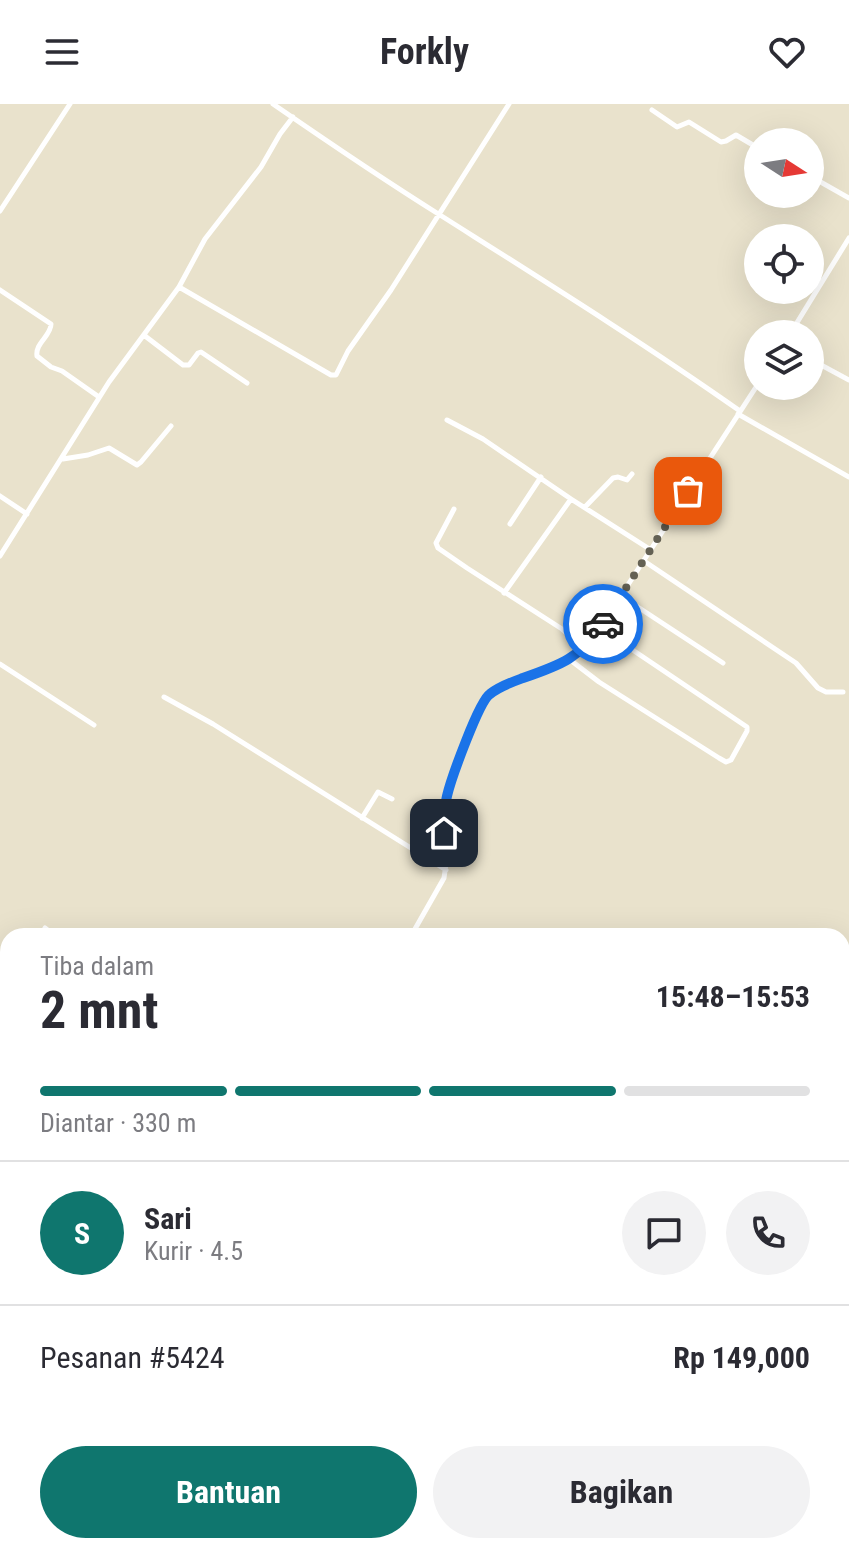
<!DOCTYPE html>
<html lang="id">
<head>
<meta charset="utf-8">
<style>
  body { margin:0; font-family:"Roboto Condensed",sans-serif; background:#f2f2f3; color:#2b2b33; height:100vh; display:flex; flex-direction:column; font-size:30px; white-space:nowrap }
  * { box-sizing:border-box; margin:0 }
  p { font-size:26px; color:#7c7c81 }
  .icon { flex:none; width:44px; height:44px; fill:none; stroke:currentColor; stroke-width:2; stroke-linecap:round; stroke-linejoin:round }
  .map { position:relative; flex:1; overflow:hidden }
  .drawer { position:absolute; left:0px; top:824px; width:850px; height:626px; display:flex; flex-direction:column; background:#fff; border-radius:24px 24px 0 0; box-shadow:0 8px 32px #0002 }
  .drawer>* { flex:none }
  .needle { width:52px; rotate:102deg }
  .buttons { position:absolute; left:744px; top:24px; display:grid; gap:16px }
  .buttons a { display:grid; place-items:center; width:80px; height:80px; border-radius:50%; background:#fff; box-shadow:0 8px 32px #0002; font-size:40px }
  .pin { position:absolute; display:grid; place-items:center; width:68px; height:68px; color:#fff; margin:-34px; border-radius:16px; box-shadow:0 4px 12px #0006 }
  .courier { position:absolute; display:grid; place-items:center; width:80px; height:80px; margin:-40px; border:6px solid #1a73e8; border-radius:50%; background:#fff; color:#222; box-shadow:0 2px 10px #0007 }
  .overview em { font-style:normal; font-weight:700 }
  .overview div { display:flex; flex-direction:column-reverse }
  .overview { display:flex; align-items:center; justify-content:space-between; height:136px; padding:0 40px }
  h1 { font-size:52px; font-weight:700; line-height:60px }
  .bar { display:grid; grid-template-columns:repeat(4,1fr); gap:12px 8px; align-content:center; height:96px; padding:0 40px }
  .bar i { height:10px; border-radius:6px; background:#e1e1e2 }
  .bar .active { background:#0f766e }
  .bar p { grid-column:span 4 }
  .line { display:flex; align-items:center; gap:20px; padding:0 40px; border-top:2px solid #e1e1e2 }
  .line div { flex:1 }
  .round { display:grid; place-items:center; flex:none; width:84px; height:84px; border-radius:42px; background:#f2f2f3 }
  .button { display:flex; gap:16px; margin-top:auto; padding:16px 40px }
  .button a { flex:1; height:92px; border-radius:48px; background:#0f766e; color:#fff; font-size:32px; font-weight:700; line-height:92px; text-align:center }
  .button a+a { background:#f2f2f3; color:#2b2b33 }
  header { display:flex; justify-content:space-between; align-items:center; height:104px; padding:0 40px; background:#fff; font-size:36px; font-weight:700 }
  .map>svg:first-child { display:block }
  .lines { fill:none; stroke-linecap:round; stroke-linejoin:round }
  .minor { stroke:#fff; stroke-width:5 }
  .trunk { stroke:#dbbe62; stroke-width:8 }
  .done { stroke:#646154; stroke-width:8; stroke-dasharray:0 14.4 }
  .route { stroke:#1a73e8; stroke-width:10 }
</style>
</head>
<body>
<header><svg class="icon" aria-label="menu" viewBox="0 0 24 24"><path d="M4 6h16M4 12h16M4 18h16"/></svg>Forkly<svg class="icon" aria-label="heart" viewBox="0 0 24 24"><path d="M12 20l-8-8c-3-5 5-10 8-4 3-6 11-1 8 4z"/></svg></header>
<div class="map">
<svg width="849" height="1449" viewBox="0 0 849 1449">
  <rect width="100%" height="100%" fill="#e9e2cc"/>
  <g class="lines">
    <!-- minor -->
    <path class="minor" d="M 273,0 C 328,38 384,76 440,111 C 541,175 642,238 740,307
      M 652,6 L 677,23 L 689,18 L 721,38 L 726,37 L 736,31 L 758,44
      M 810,72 L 849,94
      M 0,107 L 70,0
      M 179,183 L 331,271 L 336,271 L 348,247 L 391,186 L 509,0
      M 0,186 L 51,220 C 51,232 35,239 37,252 L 51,263 L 62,267 L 99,293
      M 790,230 L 849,134
      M 145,232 L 183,261 L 189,261 L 198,249 L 201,248 L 247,279
      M 810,255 L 849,276
      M 738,310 L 849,373
      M 447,316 L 483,335 L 571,395 L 651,446
      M 63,355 L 88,351 L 109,344 L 137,361 L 141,358 L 171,322
      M 0,392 L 27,410
      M 585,403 L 613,374 L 618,373 L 627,376 L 632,370
      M 454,405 L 436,439 L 438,444 L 467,464 L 562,525 L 584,544
      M 510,420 L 541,373
      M 0,452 L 109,278 L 179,183 L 205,135 L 261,63 L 280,30 L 293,13
      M 644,457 L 796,559 L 818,584 L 826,588 L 843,588
      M 504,489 L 571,395
      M 621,492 L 723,559
      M 569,555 L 599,578 L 719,654 L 726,658 L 731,656 L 747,627 L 747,623 L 600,524
      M 0,560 L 94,621
      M 164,593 L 213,620 L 446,766
      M 362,714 L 378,688 L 392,695
      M 45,824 L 55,832
      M 411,832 L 444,774 L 446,760 L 444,719 L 447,692 L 462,646 L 485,594 L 501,583 L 569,555 L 584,544 L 600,524 L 758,280
      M 0,938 L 8,923
      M 842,986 L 849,991
      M 842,1015 L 849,1004
      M 0,1071 L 8,1058
      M 0,1154 L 8,1159
      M 842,1179 L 849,1168
      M 0,1209 L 8,1214
      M 0,1268 L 8,1273
      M 0,1296 L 8,1302
      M 0,1329 L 8,1335
      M 0,1362 L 8,1367
      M 0,1390 L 8,1377
      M 258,1442 L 270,1449
      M 334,1442 L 346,1449
      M 154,1445 L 162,1449
      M 279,1449 L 284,1442
      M 399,1449 L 403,1442
      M 519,1449 L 523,1442"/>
    <!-- trunk -->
    <path class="trunk" d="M 0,1032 L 8,1036
      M 0,1046 L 8,1050
      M 701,1442 L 714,1449
      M 728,1442 L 741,1449"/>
  </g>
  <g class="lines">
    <!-- done -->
    <path class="done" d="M 603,520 L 688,387"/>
    <!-- route -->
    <path class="route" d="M 444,729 C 444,716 444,704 447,692 C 451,675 479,597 490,590 C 500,582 512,578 523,574 C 561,561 580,554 603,520"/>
  </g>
</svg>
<div class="buttons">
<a><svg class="needle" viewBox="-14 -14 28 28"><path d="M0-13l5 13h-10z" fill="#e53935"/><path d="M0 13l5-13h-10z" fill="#7c7c81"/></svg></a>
<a><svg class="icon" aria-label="locate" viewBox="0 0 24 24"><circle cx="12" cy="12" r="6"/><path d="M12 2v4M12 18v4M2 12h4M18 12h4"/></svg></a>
<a><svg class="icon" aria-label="layers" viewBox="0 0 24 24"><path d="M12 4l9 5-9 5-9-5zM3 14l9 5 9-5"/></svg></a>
</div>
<div class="pin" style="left:688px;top:387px;background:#ea580c"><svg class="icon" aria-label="bag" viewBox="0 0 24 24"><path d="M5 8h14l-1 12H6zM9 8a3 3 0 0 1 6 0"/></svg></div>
<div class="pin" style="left:444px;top:729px;background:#1f2937"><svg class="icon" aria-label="home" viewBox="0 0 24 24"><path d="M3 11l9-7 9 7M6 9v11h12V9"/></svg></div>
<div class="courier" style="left:603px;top:520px"><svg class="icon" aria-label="car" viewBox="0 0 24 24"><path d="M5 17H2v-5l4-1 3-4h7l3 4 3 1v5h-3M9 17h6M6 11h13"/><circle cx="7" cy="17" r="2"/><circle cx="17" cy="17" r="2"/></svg></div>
<section class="drawer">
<div class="overview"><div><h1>2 mnt</h1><p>Tiba dalam</p></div><em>15:48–15:53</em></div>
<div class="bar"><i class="active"></i><i class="active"></i><i class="active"></i><i></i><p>Diantar · 330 m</p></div>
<div class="line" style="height:144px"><b class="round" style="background:#0f766e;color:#fff">S</b><div><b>Sari</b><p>Kurir · 4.5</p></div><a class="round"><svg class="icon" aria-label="chat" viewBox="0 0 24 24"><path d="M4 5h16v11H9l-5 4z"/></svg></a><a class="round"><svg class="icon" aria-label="phone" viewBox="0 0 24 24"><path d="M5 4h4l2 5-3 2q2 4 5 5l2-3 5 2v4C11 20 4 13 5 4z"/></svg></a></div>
<div class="line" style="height:104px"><div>Pesanan #5424</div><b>Rp 149,000</b></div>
<div class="button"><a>Bantuan</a><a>Bagikan</a></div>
</section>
</div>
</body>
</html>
